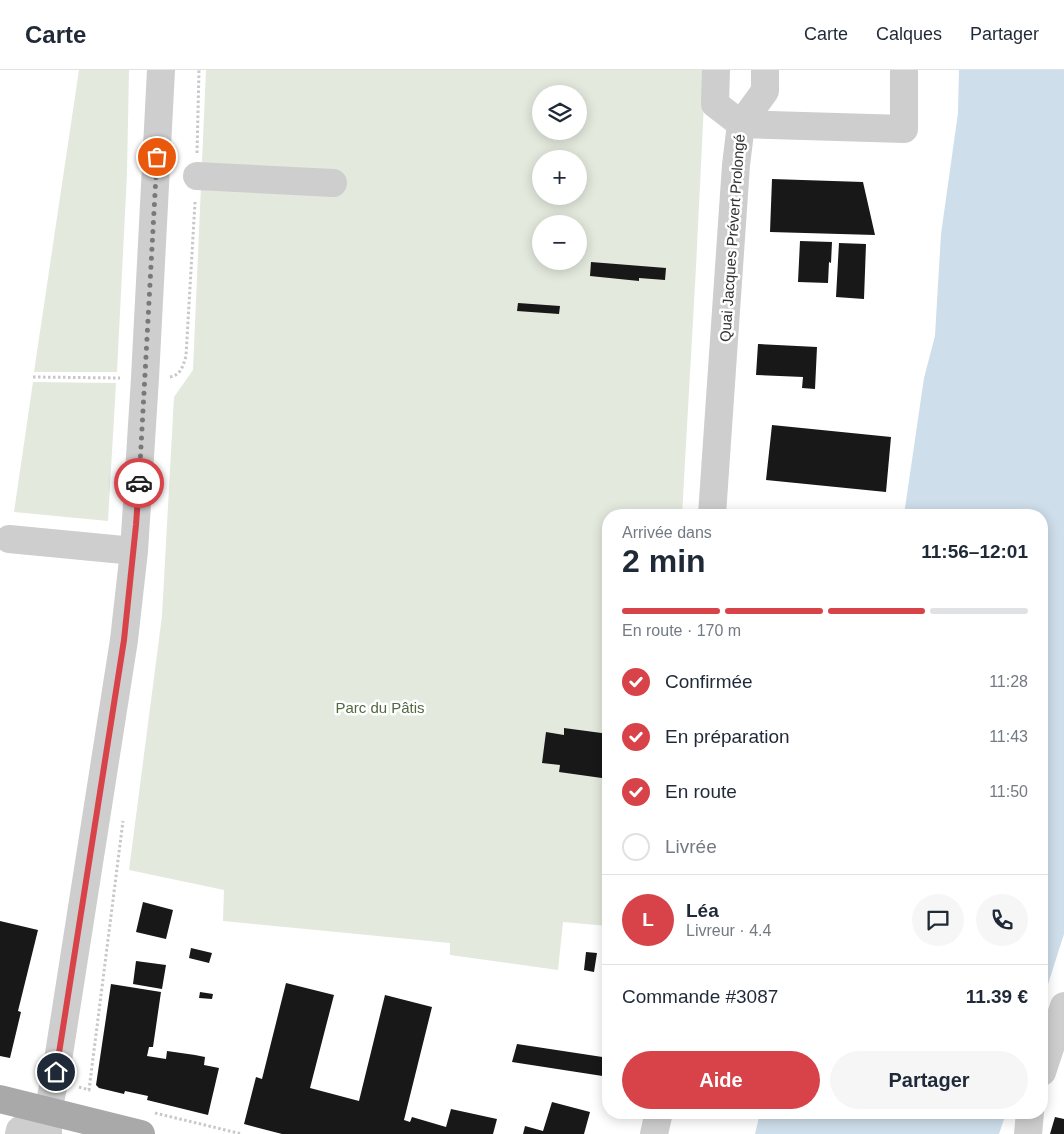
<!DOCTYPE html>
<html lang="fr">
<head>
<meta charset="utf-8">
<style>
  body { margin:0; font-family:Arial,sans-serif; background:#f6f6f7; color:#1f2937; height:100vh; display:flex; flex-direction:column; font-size:19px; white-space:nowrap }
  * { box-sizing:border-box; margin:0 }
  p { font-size:16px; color:#747a83 }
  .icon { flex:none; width:28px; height:28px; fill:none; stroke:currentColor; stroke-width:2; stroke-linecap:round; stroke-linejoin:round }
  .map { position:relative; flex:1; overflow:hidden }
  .sheet { position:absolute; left:602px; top:439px; width:446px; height:610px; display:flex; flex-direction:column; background:#fff; border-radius:20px; box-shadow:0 2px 12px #0003 }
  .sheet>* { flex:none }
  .fabs { position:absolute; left:532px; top:15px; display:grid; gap:10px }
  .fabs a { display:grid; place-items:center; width:55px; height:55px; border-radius:50%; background:#fff; box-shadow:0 2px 12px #0003; font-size:25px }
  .pin { position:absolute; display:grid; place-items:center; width:42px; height:42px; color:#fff; margin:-21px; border:2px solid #fff; border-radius:50%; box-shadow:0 1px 5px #0007 }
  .courier { position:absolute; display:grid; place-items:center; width:50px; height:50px; margin:-25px; border:4px solid #d74348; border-radius:50%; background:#fff; color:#222; box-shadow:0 1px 6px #0007 }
  .head em { font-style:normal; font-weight:700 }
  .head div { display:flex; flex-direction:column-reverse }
  .head { display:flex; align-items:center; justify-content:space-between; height:85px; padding:0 20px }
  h1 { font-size:32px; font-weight:700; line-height:38px }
  .bar { display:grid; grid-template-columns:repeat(4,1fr); gap:8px 5px; align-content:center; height:60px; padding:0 20px }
  .bar i { height:6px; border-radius:4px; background:#e0e1e3 }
  .bar .current { background:#d74348 }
  .bar p { grid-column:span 4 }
  .line { display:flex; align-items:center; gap:12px; padding:0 20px; border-top:1px solid #e0e1e3 }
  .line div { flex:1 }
  .round { display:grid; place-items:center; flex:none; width:52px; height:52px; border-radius:26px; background:#f6f6f7 }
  ol { padding:0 20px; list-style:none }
  li { display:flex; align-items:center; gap:15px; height:55px }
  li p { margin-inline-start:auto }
  li .icon { padding:5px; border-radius:50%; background:#d74348; color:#fff; stroke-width:4 }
  li:last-child { color:#747a83 }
  li i { width:28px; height:28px; border:2px solid #e0e1e3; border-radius:50% }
  .action { display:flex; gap:10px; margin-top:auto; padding:10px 20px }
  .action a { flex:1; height:58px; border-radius:30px; background:#d74348; color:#fff; font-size:20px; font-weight:700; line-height:58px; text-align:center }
  .action a+a { background:#f6f6f7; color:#1f2937 }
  header { display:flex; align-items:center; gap:30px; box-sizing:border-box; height:70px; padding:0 25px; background:#fff; border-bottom:1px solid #e0e1e3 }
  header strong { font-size:24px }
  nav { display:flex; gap:28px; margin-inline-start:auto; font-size:18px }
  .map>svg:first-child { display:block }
  .green { fill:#e3e9dd; fill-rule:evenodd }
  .water { fill:#cedeea }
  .building { fill:#181818 }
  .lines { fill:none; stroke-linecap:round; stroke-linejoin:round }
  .path { stroke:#c8c8c8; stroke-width:3; stroke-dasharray:2.5 2.5; stroke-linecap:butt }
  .minor { stroke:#cecece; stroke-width:28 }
  .major { stroke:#a9a9a9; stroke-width:28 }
  .done { stroke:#797979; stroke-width:5; stroke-dasharray:0 9 }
  .route { stroke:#d74348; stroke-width:6 }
  .labels { text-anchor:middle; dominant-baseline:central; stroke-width:5; stroke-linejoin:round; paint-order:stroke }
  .street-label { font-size:15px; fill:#313131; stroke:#fff }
  .park-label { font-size:15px; fill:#526941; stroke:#fff }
</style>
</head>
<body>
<header>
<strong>Carte</strong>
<nav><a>Carte</a><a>Calques</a><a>Partager</a></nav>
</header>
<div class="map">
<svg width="1064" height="1064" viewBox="0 0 1064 1064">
  <rect width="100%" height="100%" fill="#fff"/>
  <!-- green -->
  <path class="green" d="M 79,0 L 129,0 L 127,103 L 117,302 L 34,302 Z
    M 206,0 L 703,0 L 704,33 L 696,197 L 682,445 L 609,445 L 609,856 L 563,852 L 558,900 L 450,885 L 450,873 L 223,851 L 224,820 L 129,800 L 162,546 L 174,327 L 193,300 ZM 541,24 L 579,24 L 579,61 L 541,61 ZM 541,89 L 579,89 L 579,126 L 541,126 ZM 541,154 L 579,154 L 579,191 L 541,191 Z
    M 33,312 L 116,313 L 108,451 L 14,442 Z"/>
  <!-- water -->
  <path class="water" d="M 959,0 L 1064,0 L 1064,864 L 1043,930 L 1042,445 L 904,445 L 924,308 L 935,266 L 941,164 L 958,43 Z
    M 760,1043 L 760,1042 L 1006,1043 L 999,1064 L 755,1064 Z"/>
  <!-- building -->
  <path class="building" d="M 772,109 L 863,112 L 875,165 L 770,162 Z
    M 800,171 L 832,172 L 831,193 L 829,192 L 828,213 L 798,212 Z
    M 839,173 L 866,174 L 864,229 L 836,227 Z
    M 591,192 L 666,198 L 665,210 L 639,208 L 639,211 L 590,206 Z
    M 518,233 L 560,236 L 559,244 L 517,241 Z
    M 758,274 L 817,277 L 815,319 L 802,318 L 803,307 L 756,305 Z
    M 772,355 L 891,367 L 886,422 L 766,410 Z
    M 564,658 L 609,664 L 609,709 L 559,702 L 560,695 L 542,693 L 546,662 L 564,665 Z
    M 143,832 L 173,840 L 166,869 L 136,862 Z
    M 0,851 L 38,860 L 18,941 L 21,942 L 10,988 L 0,986 Z
    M 191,878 L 212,883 L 209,893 L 189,888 Z
    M 586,882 L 597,883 L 594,902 L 584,900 Z
    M 136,891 L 166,895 L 162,919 L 133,914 Z
    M 286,913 L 334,925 L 310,1018 L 359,1031 L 385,925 L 432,937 L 404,1050 L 410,1052 L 412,1047 L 446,1057 L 451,1039 L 497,1049 L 493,1064 L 282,1064 L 244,1054 L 256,1007 L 262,1009 Z
    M 111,914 L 161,922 L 153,977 L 149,977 L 147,986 L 166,989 L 167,981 L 195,985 L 205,987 L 204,995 L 219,998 L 208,1045 L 147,1030 L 148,1026 L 125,1021 L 124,1024 L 99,1018 L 96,1015 Z
    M 200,922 L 213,924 L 212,929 L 199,928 Z
    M 608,937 L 609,937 L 609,968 L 603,967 Z
    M 517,974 L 609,988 L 609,1007 L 512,992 Z
    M 552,1032 L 590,1042 L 584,1064 L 523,1064 L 525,1056 L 543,1061 Z
    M 1055,1047 L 1064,1049 L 1064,1064 L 1050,1064 Z"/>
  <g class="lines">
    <!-- path -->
    <path class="path" d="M 197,83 L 199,0
      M 33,307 L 120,308
      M 170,307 C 181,305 183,296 186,286 L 195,132
      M 79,1017 L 89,1020 L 123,751
      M 155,1043 L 242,1064"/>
    <!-- minor -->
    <path class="minor" d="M 716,0 L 715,34 L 741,54 L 765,21 L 765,0
      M 197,106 L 333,113
      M 712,445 L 736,95 L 741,54 L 904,59 L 904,0
      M 9,469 L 134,481
      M 1042,1002 L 1064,936
      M 19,1064 L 20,1060 L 48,1041
      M 48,1064 L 48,1041 L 56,1003 L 124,570 L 134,481 L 145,308 L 161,0
      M 654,1064 L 659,1042
      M 1028,1064 L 1030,1042"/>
    <!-- major -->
    <path class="major" d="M 0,1029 L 141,1064"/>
  </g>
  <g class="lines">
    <!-- done -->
    <path class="done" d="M 139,413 L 157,87"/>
    <!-- route -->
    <path class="route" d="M 56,1002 L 124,570 L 136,455 L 139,413"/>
  </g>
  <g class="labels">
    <!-- street labels -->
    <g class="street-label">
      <text transform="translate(732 168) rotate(-86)">Quai Jacques Prévert Prolongé</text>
    </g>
    <!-- park labels -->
    <g class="park-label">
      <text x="380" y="637">Parc du Pâtis</text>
    </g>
  </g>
</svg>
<div class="fabs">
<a><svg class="icon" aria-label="layers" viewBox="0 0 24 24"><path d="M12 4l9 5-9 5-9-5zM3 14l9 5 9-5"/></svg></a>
<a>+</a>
<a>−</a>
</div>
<div class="pin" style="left:157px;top:87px;background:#ea580c"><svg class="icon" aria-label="bag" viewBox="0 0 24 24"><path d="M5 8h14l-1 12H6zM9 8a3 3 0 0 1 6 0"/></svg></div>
<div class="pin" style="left:56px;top:1002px;background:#1f2937"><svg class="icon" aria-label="home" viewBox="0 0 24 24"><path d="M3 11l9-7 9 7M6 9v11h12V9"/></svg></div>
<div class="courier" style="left:139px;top:413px"><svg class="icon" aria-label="car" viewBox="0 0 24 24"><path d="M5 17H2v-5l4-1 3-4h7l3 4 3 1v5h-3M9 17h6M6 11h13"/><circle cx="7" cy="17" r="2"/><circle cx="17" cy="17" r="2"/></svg></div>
<section class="sheet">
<div class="head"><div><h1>2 min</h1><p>Arrivée dans</p></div><em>11:56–12:01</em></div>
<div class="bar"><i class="current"></i><i class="current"></i><i class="current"></i><i></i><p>En route · 170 m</p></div>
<ol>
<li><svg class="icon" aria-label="check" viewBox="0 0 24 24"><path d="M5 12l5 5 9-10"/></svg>Confirmée<p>11:28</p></li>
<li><svg class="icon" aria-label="check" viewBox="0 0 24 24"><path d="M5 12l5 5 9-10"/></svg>En préparation<p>11:43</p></li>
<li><svg class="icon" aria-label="check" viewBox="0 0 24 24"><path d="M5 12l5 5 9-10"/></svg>En route<p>11:50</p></li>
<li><i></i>Livrée</li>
</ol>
<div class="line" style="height:90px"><b class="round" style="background:#d74348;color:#fff">L</b><div><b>Léa</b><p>Livreur · 4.4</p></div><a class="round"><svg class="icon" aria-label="chat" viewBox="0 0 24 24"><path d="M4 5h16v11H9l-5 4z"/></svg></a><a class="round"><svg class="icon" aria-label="phone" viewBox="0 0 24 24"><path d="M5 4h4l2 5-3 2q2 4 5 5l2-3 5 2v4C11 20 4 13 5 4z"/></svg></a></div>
<div class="line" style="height:65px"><div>Commande #3087</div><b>11.39 €</b></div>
<div class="action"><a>Aide</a><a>Partager</a></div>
</section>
</div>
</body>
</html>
